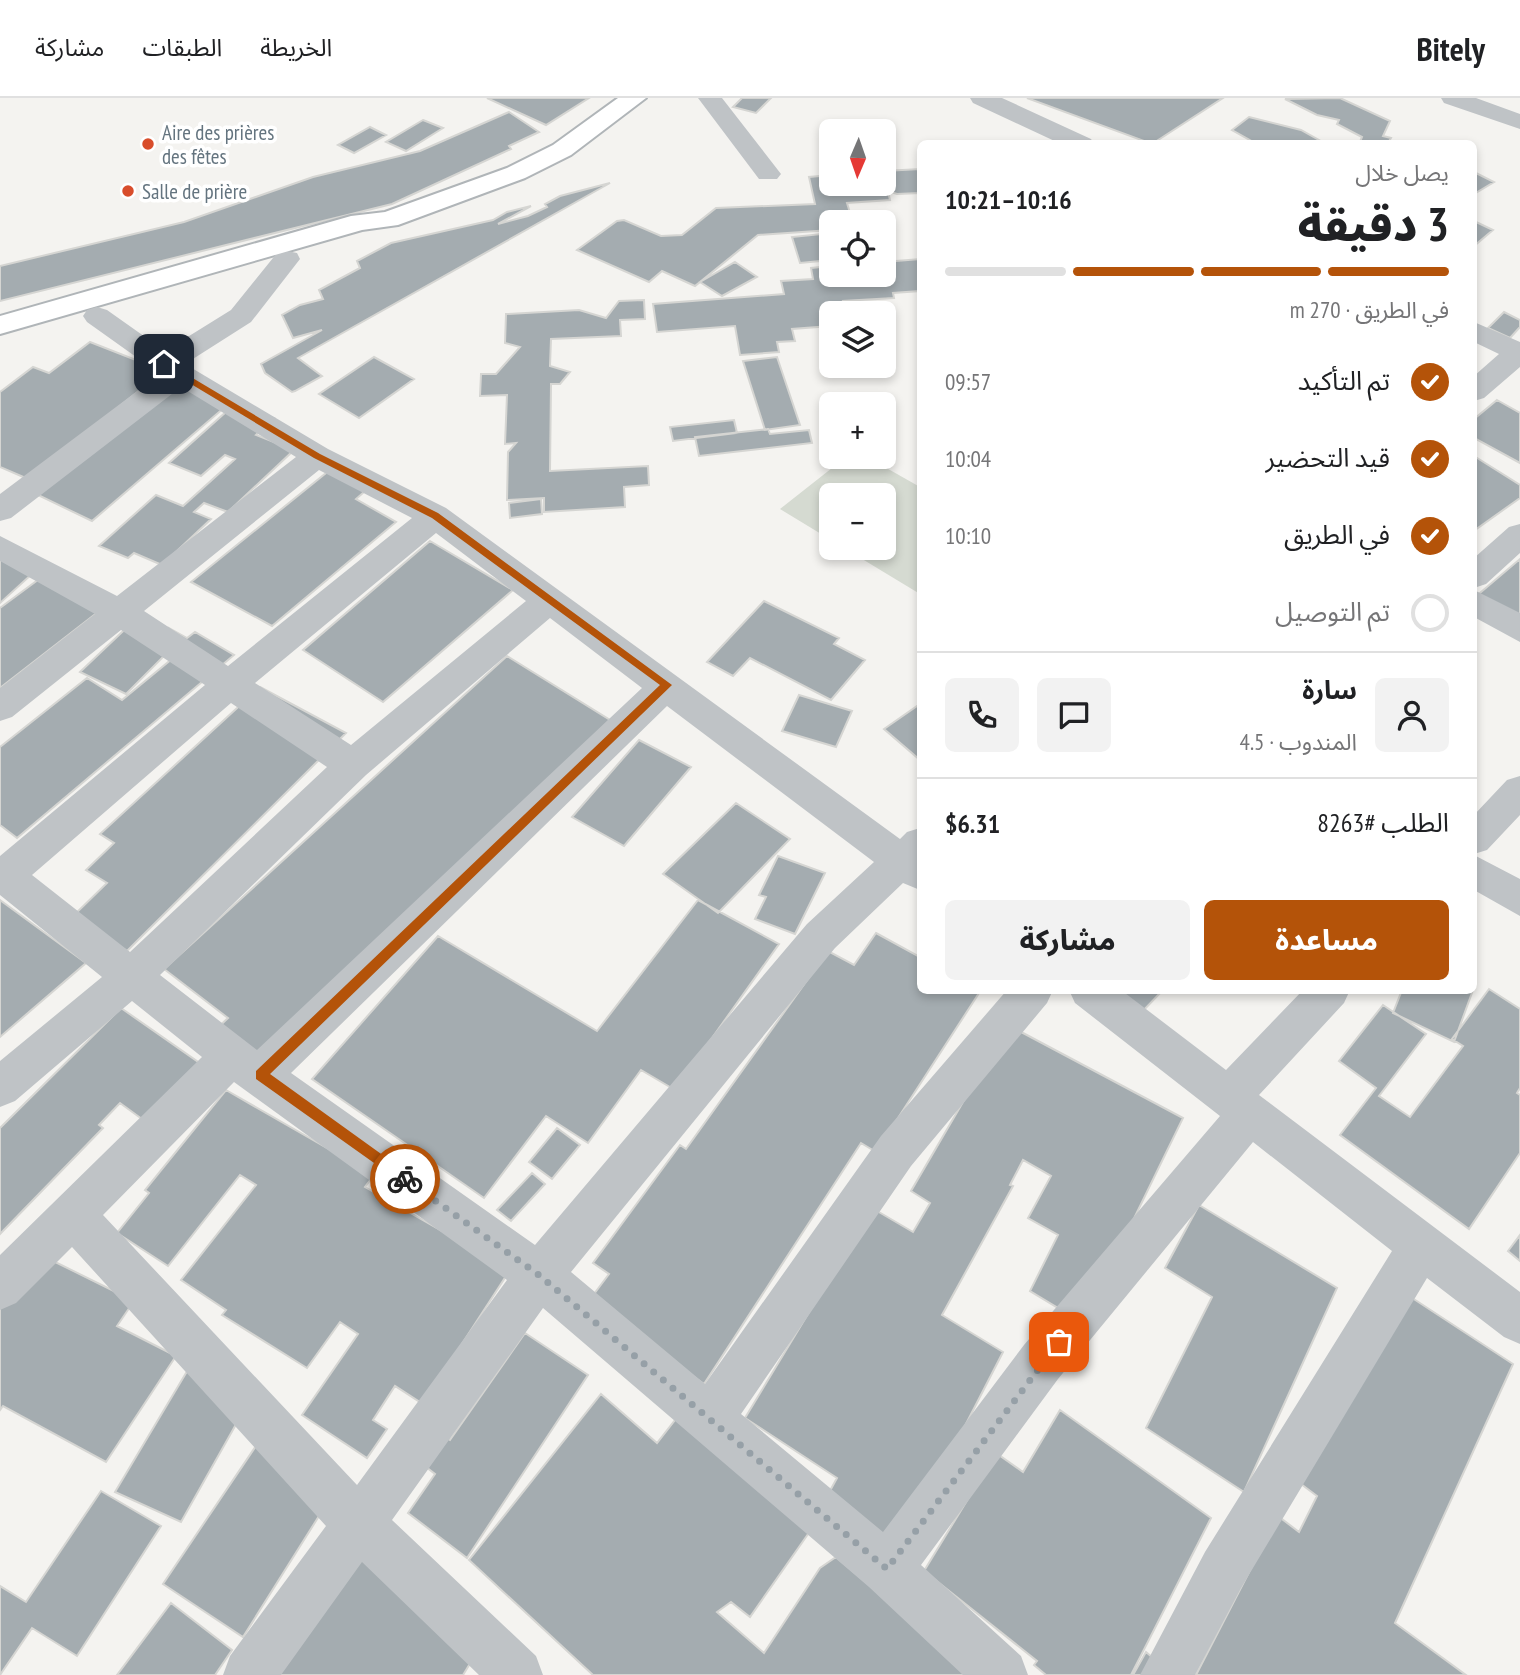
<!DOCTYPE html>
<html lang="ar">
<head>
<meta charset="utf-8">
<style>
  body { margin:0; font-family:"PT Sans Narrow","Noto Sans Arabic",sans-serif; background:#f2f2f2; color:#202124; direction:rtl; height:100vh; display:flex; flex-direction:column; font-size:26px; white-space:nowrap }
  * { box-sizing:border-box; margin:0 }
  p { font-size:23px; color:#757577 }
  .icon { flex:none; width:38px; height:38px; fill:none; stroke:currentColor; stroke-width:2; stroke-linecap:round; stroke-linejoin:round }
  .map { position:relative; flex:1; overflow:hidden; direction:ltr }
  .drawer { position:absolute; left:917px; top:42px; width:560px; height:854px; display:flex; flex-direction:column; background:#fff; border-radius:10px; box-shadow:0 4px 10px #0003; direction:rtl }
  .drawer>* { flex:none }
  .needle { width:46px; rotate:182deg }
  .fabs { position:absolute; left:819px; top:21px; display:grid; gap:14px }
  .fabs a { display:grid; place-items:center; width:77px; height:77px; border-radius:10px; background:#fff; box-shadow:0 4px 10px #0003; font-size:35px }
  .pin { position:absolute; display:grid; place-items:center; width:60px; height:60px; color:#fff; margin:-30px; border-radius:14px; box-shadow:0 4px 10px #0006 }
  .courier { position:absolute; display:grid; place-items:center; width:70px; height:70px; margin:-35px; border:5px solid #b45309; border-radius:50%; background:#fff; color:#222; box-shadow:0 2px 9px #0007 }
  .head em { font-style:normal; font-weight:800 }
  .head div { display:flex; flex-direction:column-reverse }
  .head { display:flex; align-items:center; justify-content:space-between; height:119px; padding:0 28px }
  h1 { font-size:46px; font-weight:800; line-height:52px }
  .bar { display:grid; grid-template-columns:repeat(4,1fr); gap:10px 7px; align-content:center; height:84px; padding:0 28px }
  .bar i { height:9px; border-radius:5px; background:#e0e0e0 }
  .bar .current { background:#b45309 }
  .bar p { grid-column:span 4 }
  .line { display:flex; align-items:center; gap:18px; padding:0 28px; border-top:2px solid #e0e0e0 }
  .line div { flex:1 }
  .round { display:grid; place-items:center; flex:none; width:74px; height:74px; border-radius:10px; background:#f2f2f2 }
  ol { padding:0 28px; list-style:none }
  li { display:flex; align-items:center; gap:21px; height:77px }
  li p { margin-inline-start:auto }
  li .icon { padding:7px; border-radius:50%; background:#b45309; color:#fff; stroke-width:4 }
  li:last-child { color:#757577 }
  li i { width:38px; height:38px; border:4px solid #e0e0e0; border-radius:50% }
  .button { display:flex; gap:14px; margin-top:auto; padding:14px 28px }
  .button a { flex:1; height:80px; border-radius:10px; background:#b45309; color:#fff; font-size:28px; font-weight:800; line-height:80px; text-align:center }
  .button a+a { background:#f2f2f2; color:#202124 }
  header { display:flex; align-items:center; gap:42px; box-sizing:border-box; height:98px; padding:0 35px; background:#fff; border-bottom:2px solid #e0e0e0 }
  header strong { font-size:33px }
  nav { display:flex; gap:38px; margin-inline-start:auto; font-size:24px }
  .map>svg:first-child { display:block }
  .green { fill:#d5dad1 }
  .building { fill:#a4acb0; stroke:#d5d5d2; stroke-width:2 }
  .lines { fill:none; stroke-linecap:round; stroke-linejoin:round }
  .primary-casing { stroke:#b0b5b8; stroke-width:4 }
  .minor { fill:#bfc3c6; fill-rule:evenodd }
  .primary { fill:#fff; fill-rule:evenodd }
  .route { fill:#b45309 }
  .done { stroke:#96a0a7; stroke-width:7; stroke-dasharray:0 12.6 }
  .poi-dot { fill:#d84d2b; stroke:#fff; stroke-width:2.5 }
  .labels { text-anchor:middle; dominant-baseline:central; stroke-width:7; stroke-linejoin:round; paint-order:stroke }
  .far-poi-label { font-size:21px; fill:#64747f; stroke:#fff; text-anchor:start }
</style>
</head>
<body>
<header>
<strong>Bitely</strong>
<nav><a>الخريطة</a><a>الطبقات</a><a>مشاركة</a></nav>
</header>
<div class="map">
<svg width="1520" height="1577" viewBox="0 0 1520 1577">
  <rect width="100%" height="100%" fill="#f4f3f0"/>
  <!-- green -->
  <path class="green" d="M 846,359 L 867,359 L 920,389 L 920,496 L 844,450 L 884,450 L 884,397 L 831,397 L 831,442 L 780,411 Z"/>
  <!-- building -->
  <path class="building" d="M 487,0 L 589,0 L 546,27 Z
    M 742,0 L 771,0 L 756,15 L 733,9 Z
    M 1027,0 L 1223,0 L 1152,46 Z
    M 1340,0 L 1390,23 L 1383,38 L 1391,40 L 1388,45 L 1359,46 L 1362,39 L 1337,26 L 1339,22 L 1317,17 L 1285,1 Z
    M 509,14 L 539,34 L 509,48 L 511,51 L 392,106 L 0,203 L 0,168 L 184,124 L 313,79 L 420,53 Z
    M 1249,19 L 1301,32 L 1326,46 L 1257,46 L 1232,32 Z
    M 423,22 L 443,30 L 406,53 L 386,44 Z
    M 370,29 L 386,37 L 354,55 L 338,47 Z
    M 920,71 L 920,95 L 897,96 L 888,93 L 890,102 L 847,105 L 851,118 L 843,124 L 831,124 L 831,132 L 758,137 L 695,188 L 662,173 L 649,184 L 577,152 L 617,123 L 624,122 L 661,138 L 682,137 L 716,110 L 815,106 L 809,79 L 831,77 L 831,86 L 884,86 L 884,73 Z
    M 1474,74 L 1494,84 L 1474,96 Z
    M 610,85 L 298,260 L 322,278 L 295,293 L 292,294 L 265,275 L 261,266 L 322,232 L 293,240 L 282,217 L 300,207 L 323,201 L 319,192 L 360,170 L 357,163 L 391,145 L 493,122 L 507,114 L 531,108 L 498,126 L 528,118 L 547,109 L 545,106 L 560,98 Z
    M 1474,123 L 1493,132 L 1474,148 Z
    M 831,135 L 831,162 L 800,165 L 792,139 Z
    M 920,161 L 920,193 L 893,195 L 894,200 L 843,203 L 846,215 L 831,215 L 831,228 L 792,231 L 795,243 L 777,244 L 779,254 L 740,257 L 735,228 L 657,234 L 653,206 L 784,196 L 781,183 L 813,181 L 811,170 L 831,168 L 831,177 L 884,177 L 884,164 Z
    M 735,164 L 757,179 L 722,198 L 700,184 Z
    M 644,202 L 645,221 L 620,222 L 621,238 L 551,241 L 550,268 L 570,274 L 560,286 L 551,286 L 550,373 L 648,368 L 649,387 L 624,389 L 625,409 L 544,414 L 544,400 L 507,402 L 508,354 L 516,345 L 505,346 L 507,297 L 480,298 L 481,276 L 496,276 L 520,249 L 505,245 L 506,216 L 579,212 L 606,220 L 619,203 Z
    M 1504,214 L 1520,222 L 1520,229 L 1510,240 L 1488,230 Z
    M 90,244 L 164,273 L 28,381 L 0,369 L 0,294 L 33,269 L 49,275 Z
    M 374,259 L 414,281 L 359,320 L 319,296 Z
    M 777,259 L 800,327 L 765,332 L 743,263 Z
    M 176,282 L 225,309 L 92,423 L 38,397 Z
    M 1497,302 L 1520,315 L 1520,365 L 1474,340 L 1474,321 Z
    M 236,305 L 274,320 L 256,337 L 294,352 L 228,414 L 204,405 L 194,414 L 211,421 L 162,467 L 134,455 L 128,460 L 99,448 L 156,397 L 183,408 L 235,361 L 225,357 L 201,378 L 169,365 Z
    M 734,322 L 737,335 L 673,343 L 670,329 Z
    M 768,331 L 770,336 L 809,332 L 812,345 L 699,358 L 695,339 Z
    M 1474,358 L 1520,387 L 1520,400 L 1475,432 Z
    M 336,367 L 372,387 L 356,401 L 396,424 L 272,528 L 191,484 Z
    M 541,401 L 542,416 L 510,420 L 509,405 Z
    M 430,443 L 513,492 L 383,604 L 303,552 Z
    M 0,447 L 44,465 L 0,505 Z
    M 1520,461 L 1520,538 L 1474,508 L 1474,500 Z
    M 50,473 L 107,507 L 0,590 L 0,510 Z
    M 764,503 L 839,540 L 834,546 L 865,562 L 831,602 L 750,560 L 733,578 L 707,564 Z
    M 140,517 L 167,555 L 126,596 L 80,574 Z
    M 169,530 L 187,540 L 195,534 L 234,557 L 17,740 L 0,727 L 0,649 L 87,580 L 122,602 L 173,560 Z
    M 507,558 L 610,622 L 262,970 L 212,935 L 228,920 L 164,871 Z
    M 260,589 L 346,635 L 127,853 L 73,818 L 107,785 L 86,772 L 114,745 L 100,736 Z
    M 799,597 L 852,613 L 836,649 L 782,633 Z
    M 920,606 L 920,662 L 884,631 Z
    M 639,642 L 691,669 L 624,748 L 572,719 Z
    M 736,705 L 790,741 L 718,815 L 663,776 Z
    M 778,758 L 825,775 L 795,836 L 755,821 L 766,799 L 759,797 Z
    M 0,802 L 86,865 L 0,939 Z
    M 698,802 L 779,846 L 675,992 L 641,972 L 588,1045 L 546,1018 L 484,1100 L 312,981 L 438,838 L 597,933 Z
    M 876,835 L 920,859 L 920,892 L 981,892 L 876,1054 L 861,1045 L 704,1286 L 588,1204 L 609,1176 L 593,1165 L 680,1047 L 686,1051 L 828,853 L 854,867 Z
    M 1489,891 L 1520,911 L 1520,990 L 1517,995 L 1520,997 L 1520,1055 L 1469,1131 L 1340,1037 L 1376,990 L 1339,963 L 1383,907 L 1426,936 L 1379,998 L 1410,1019 L 1463,948 L 1452,941 Z
    M 1122,892 L 1163,892 L 1141,915 L 1121,899 Z
    M 1402,892 L 1473,892 L 1454,944 L 1393,915 Z
    M 121,910 L 201,966 L 146,1024 L 120,1005 L 99,1027 L 103,1030 L 0,1136 L 0,1030 Z
    M 1008,927 L 1183,1020 L 1083,1225 L 1030,1193 L 1058,1137 L 1028,1120 L 1051,1078 L 1023,1062 L 1010,1087 L 1013,1088 L 942,1217 L 1003,1254 L 897,1460 L 821,1409 L 837,1380 L 745,1320 L 872,1110 L 913,1134 L 930,1105 L 911,1093 Z
    M 226,992 L 374,1077 L 365,1089 L 510,1172 L 423,1306 L 395,1288 L 373,1322 L 387,1331 L 367,1360 L 302,1317 L 358,1236 L 340,1224 L 307,1270 L 222,1217 L 226,1212 L 181,1182 L 256,1087 L 240,1077 L 168,1168 L 117,1135 L 149,1095 L 145,1092 Z
    M 557,1030 L 580,1047 L 552,1081 L 529,1064 Z
    M 532,1075 L 545,1086 L 511,1123 L 497,1112 Z
    M 1199,1107 L 1337,1190 L 1244,1394 L 1146,1330 L 1212,1199 L 1165,1170 Z
    M 1520,1137 L 1520,1163 L 1508,1153 Z
    M 37,1155 L 134,1203 L 117,1228 L 176,1258 L 106,1364 L 3,1308 L 0,1312 L 0,1205 Z
    M 1400,1192 L 1513,1266 L 1395,1525 L 1466,1577 L 1196,1577 L 1278,1418 L 1299,1434 L 1317,1398 L 1301,1386 Z
    M 525,1235 L 588,1277 L 467,1460 L 408,1415 L 435,1376 L 417,1362 L 437,1334 L 450,1342 Z
    M 189,1270 L 252,1298 L 181,1424 L 115,1394 Z
    M 601,1296 L 657,1345 L 679,1317 L 813,1429 L 750,1519 L 731,1504 L 717,1514 L 764,1555 L 820,1470 L 836,1459 L 976,1577 L 593,1577 L 469,1462 Z
    M 1060,1312 L 1211,1420 L 1131,1577 L 1046,1577 L 1034,1567 L 1037,1563 L 924,1473 L 996,1355 L 1023,1374 Z
    M 264,1336 L 341,1383 L 243,1539 L 163,1486 Z
    M 101,1393 L 161,1428 L 77,1558 L 32,1530 L 0,1577 L 0,1488 L 26,1504 Z
    M 356,1425 L 496,1523 L 463,1577 L 254,1577 Z
    M 171,1505 L 232,1552 L 215,1577 L 117,1577 Z
    M 1146,1554 L 1173,1577 L 1133,1577 Z"/>
  <g class="lines">
    <!-- primary casing -->
    <g class="primary-casing">
      <path id="primary" d="M 618,0 L 646,0 L 571,57 L 525,80 L 398,127 L 362,132 L 0,236 L 0,218 L 351,118 L 385,114 L 507,70 L 553,47 Z"/>
    </g>
    <!-- minor -->
    <path class="minor" d="M 698,0 L 722,0 L 781,76 L 777,81 L 759,81 Z
      M 970,0 L 1002,0 L 1091,41 L 1094,46 L 1061,46 L 973,5 Z
      M 1441,0 L 1476,0 L 1520,16 L 1520,31 L 1444,5 Z
      M 287,153 L 297,155 L 300,161 L 251,224 L 185,266 L 328,351 L 446,410 L 900,741 L 907,734 L 920,730 L 920,792 L 903,785 L 835,850 L 571,1174 L 705,1286 L 881,1038 L 1007,892 L 1053,892 L 1047,905 L 911,1068 L 741,1316 L 883,1434 L 1024,1247 L 1220,1018 L 1075,905 L 1069,892 L 1121,892 L 1226,972 L 1303,892 L 1350,892 L 1344,905 L 1259,997 L 1520,1194 L 1520,1246 L 1504,1239 L 1427,1180 L 1241,1490 L 1195,1577 L 1140,1577 L 1205,1454 L 1392,1153 L 1253,1044 L 1058,1281 L 921,1467 L 1021,1558 L 1028,1577 L 963,1577 L 869,1489 L 543,1210 L 392,1422 L 536,1558 L 543,1577 L 479,1577 L 362,1464 L 281,1577 L 223,1577 L 230,1558 L 326,1428 L 72,1149 L 16,1205 L 0,1212 L 0,1157 L 202,959 L 132,903 L 15,1003 L 0,1009 L 0,963 L 102,879 L 0,797 L 0,758 L 205,587 L 121,532 L 12,619 L 0,623 L 0,590 L 95,516 L 0,463 L 0,438 L 117,498 L 296,359 L 181,289 L 11,420 L 0,423 L 0,396 L 160,276 L 87,224 L 83,218 L 87,212 L 97,209 L 107,212 L 165,253 L 231,212 L 277,155 ZM 319,372 L 412,420 L 228,568 L 144,513 ZM 436,435 L 526,503 L 351,647 L 255,585 ZM 550,520 L 642,590 L 257,952 L 160,877 L 366,677 ZM 231,605 L 327,669 L 130,854 L 32,777 ZM 667,608 L 874,764 L 807,826 L 535,1147 L 291,975 ZM 234,984 L 507,1182 L 357,1387 L 103,1117 Z
      M 1474,224 L 1520,244 L 1520,269 L 1484,300 L 1474,303 L 1474,278 L 1499,256 L 1474,244 Z
      M 1520,426 L 1520,455 L 1486,486 L 1474,490 L 1474,460 L 1509,429 Z
      M 1474,492 L 1520,515 L 1520,544 L 1474,519 Z
      M 1520,678 L 1520,717 L 1487,752 L 1474,756 L 1474,717 L 1507,682 Z
      M 1474,757 L 1520,781 L 1520,818 L 1474,792 Z"/>
    <!-- primary -->
    <use href="#primary" class="primary"/>
  </g>
  <!-- route -->
  <path class="route" d="M 164,263 L 320,356 L 438,415 L 672,587 L 270,976 L 409,1076 L 409,1085 L 405,1087 L 256,981 L 256,973 L 660,587 L 432,420 L 314,360 L 161,268 Z"/>
  <g class="lines">
    <!-- done -->
    <path class="done" d="M 405,1081 L 539,1177 L 887,1471 L 1059,1244"/>
  </g>
  <!-- markers -->
  <g class="poi-dot">
    <circle cx="148" cy="46" r="7"/>
    <circle cx="128" cy="93" r="7"/>
  </g>
  <g class="labels">
    <!-- far-poi labels -->
    <g class="far-poi-label">
      <text x="162" y="34">Aire des prières<tspan x="162" dy="24">des fêtes</tspan></text>
      <text x="142" y="93">Salle de prière</text>
    </g>
  </g>
</svg>
<div class="fabs">
<a><svg class="needle" viewBox="-14 -14 28 28"><path d="M0-13l5 13h-10z" fill="#e53935"/><path d="M0 13l5-13h-10z" fill="#757577"/></svg></a>
<a><svg class="icon" aria-label="locate" viewBox="0 0 24 24"><circle cx="12" cy="12" r="6"/><path d="M12 2v4M12 18v4M2 12h4M18 12h4"/></svg></a>
<a><svg class="icon" aria-label="layers" viewBox="0 0 24 24"><path d="M12 4l9 5-9 5-9-5zM3 14l9 5 9-5"/></svg></a>
<a>+</a>
<a>−</a>
</div>
<div class="pin" style="left:1059px;top:1244px;background:#ea580c"><svg class="icon" aria-label="bag" viewBox="0 0 24 24"><path d="M5 8h14l-1 12H6zM9 8a3 3 0 0 1 6 0"/></svg></div>
<div class="pin" style="left:164px;top:266px;background:#1f2937"><svg class="icon" aria-label="home" viewBox="0 0 24 24"><path d="M3 11l9-7 9 7M6 9v11h12V9"/></svg></div>
<div class="courier" style="left:405px;top:1081px"><svg class="icon" aria-label="bike" viewBox="0 0 24 24"><circle cx="6" cy="16" r="4"/><circle cx="18" cy="16" r="4"/><path d="M6 16l4-8h5l3 8M10 8l3 8H6M13 5h3"/></svg></div>
<section class="drawer">
<div class="head"><div><h1>3 دقيقة</h1><p>يصل خلال</p></div><em>10:16–10:21</em></div>
<div class="bar"><i class="current"></i><i class="current"></i><i class="current"></i><i></i><p>في الطريق · 270 m</p></div>
<ol>
<li><svg class="icon" aria-label="check" viewBox="0 0 24 24"><path d="M5 12l5 5 9-10"/></svg>تم التأكيد<p>09:57</p></li>
<li><svg class="icon" aria-label="check" viewBox="0 0 24 24"><path d="M5 12l5 5 9-10"/></svg>قيد التحضير<p>10:04</p></li>
<li><svg class="icon" aria-label="check" viewBox="0 0 24 24"><path d="M5 12l5 5 9-10"/></svg>في الطريق<p>10:10</p></li>
<li><i></i>تم التوصيل</li>
</ol>
<div class="line" style="height:126px"><a class="round"><svg class="icon" aria-label="person" viewBox="0 0 24 24"><circle cx="12" cy="8" r="4"/><path d="M4 21q1-7 8-7t8 7"/></svg></a><div><b>سارة</b><p>المندوب · 4.5</p></div><a class="round"><svg class="icon" aria-label="chat" viewBox="0 0 24 24"><path d="M4 5h16v11H9l-5 4z"/></svg></a><a class="round"><svg class="icon" aria-label="phone" viewBox="0 0 24 24"><path d="M5 4h4l2 5-3 2q2 4 5 5l2-3 5 2v4C11 20 4 13 5 4z"/></svg></a></div>
<div class="line" style="height:91px"><div>الطلب #8263</div><b>$6.31</b></div>
<div class="button"><a>مساعدة</a><a>مشاركة</a></div>
</section>
</div>
</body>
</html>
